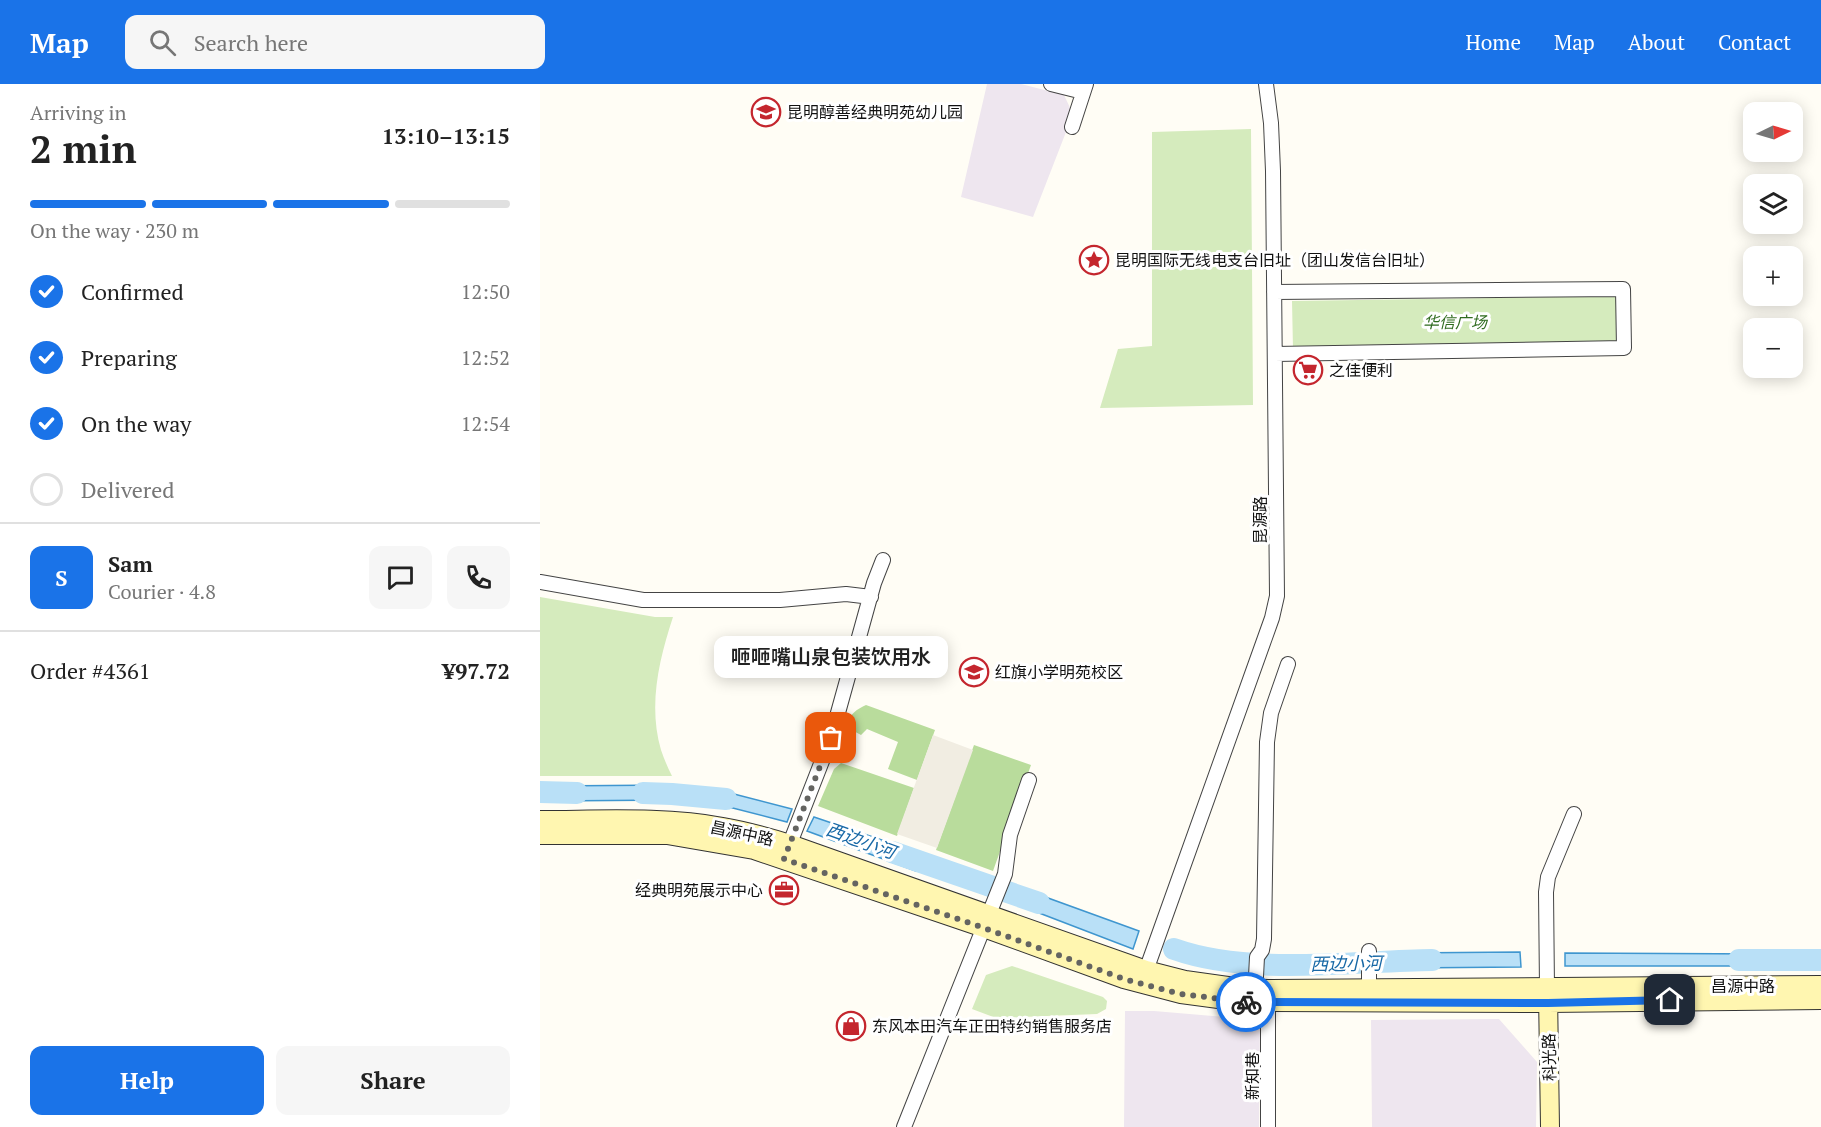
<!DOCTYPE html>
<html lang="en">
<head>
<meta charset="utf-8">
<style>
  body { margin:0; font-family:"PT Serif","Noto Sans SC",serif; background:#f6f6f6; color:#222; height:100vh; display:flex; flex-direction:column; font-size:22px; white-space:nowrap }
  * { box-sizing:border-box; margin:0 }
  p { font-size:20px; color:#767676 }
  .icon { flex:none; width:33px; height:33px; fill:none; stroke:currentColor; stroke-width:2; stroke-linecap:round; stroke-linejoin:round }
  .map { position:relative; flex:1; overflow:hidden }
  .side { display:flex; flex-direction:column; background:#fff; width:540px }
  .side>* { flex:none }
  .needle { width:39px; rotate:85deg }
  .buttons { position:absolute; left:1203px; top:18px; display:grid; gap:12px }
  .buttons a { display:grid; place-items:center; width:60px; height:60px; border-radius:12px; background:#fff; box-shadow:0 3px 15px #0003; font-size:30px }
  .pin { position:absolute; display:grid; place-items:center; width:51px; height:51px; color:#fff; margin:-26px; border-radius:12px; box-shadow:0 3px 9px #0006 }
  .courier { position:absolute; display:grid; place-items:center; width:60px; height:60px; margin:-30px; border:4px solid #1a73e8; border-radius:50%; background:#fff; color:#222; box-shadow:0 2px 8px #0007 }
  .bubble { position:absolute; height:42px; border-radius:12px; background:#fff; box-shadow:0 3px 15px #0003; font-size:20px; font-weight:600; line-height:42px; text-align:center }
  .overview em { font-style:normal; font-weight:600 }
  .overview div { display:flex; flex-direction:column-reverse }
  .overview { display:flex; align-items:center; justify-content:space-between; height:102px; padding:0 30px }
  h1 { font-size:39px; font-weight:600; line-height:45px }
  .bar { display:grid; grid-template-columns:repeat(4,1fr); gap:9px 6px; align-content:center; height:72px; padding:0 30px }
  .bar i { height:8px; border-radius:4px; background:#e0e0e0 }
  .bar .current { background:#1a73e8 }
  .bar p { grid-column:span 4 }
  .line { display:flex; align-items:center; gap:15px; padding:0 30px; border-top:2px solid #e0e0e0 }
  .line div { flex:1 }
  .round { display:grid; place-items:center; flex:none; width:63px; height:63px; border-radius:12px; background:#f6f6f6 }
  ol { padding:0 30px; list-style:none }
  li { display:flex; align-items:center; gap:18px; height:66px }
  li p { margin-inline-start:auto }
  li .icon { padding:6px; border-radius:50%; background:#1a73e8; color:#fff; stroke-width:4 }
  li:last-child { color:#767676 }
  li i { width:33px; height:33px; border:3px solid #e0e0e0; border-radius:50% }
  .action { display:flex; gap:12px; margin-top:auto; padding:12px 30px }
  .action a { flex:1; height:69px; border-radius:12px; background:#1a73e8; color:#fff; font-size:24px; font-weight:600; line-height:69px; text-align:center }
  .action a+a { background:#f6f6f6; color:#222 }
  header { display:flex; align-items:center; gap:36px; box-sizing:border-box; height:84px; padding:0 30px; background:#1a73e8; color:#fff }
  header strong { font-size:28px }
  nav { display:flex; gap:33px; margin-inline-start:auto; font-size:21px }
  .search { width:420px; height:54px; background:#f6f6f6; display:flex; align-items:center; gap:15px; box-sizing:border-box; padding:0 21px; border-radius:12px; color:#767676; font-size:22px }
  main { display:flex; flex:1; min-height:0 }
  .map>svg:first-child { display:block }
  .industrial { fill:#eee6ef }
  .green { fill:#d5ebbd }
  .forest { fill:#b9dc9c }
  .plaza { fill:#f1ede2 }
  .water { fill:#b9e0f7; stroke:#3f96cf; stroke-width:1.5 }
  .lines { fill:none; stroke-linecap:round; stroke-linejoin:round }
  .river { stroke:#b9e0f7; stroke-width:22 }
  .street-casing { stroke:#444; stroke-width:16 }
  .secondary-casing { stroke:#333; stroke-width:20 }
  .street { stroke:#fff; stroke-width:14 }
  .secondary { stroke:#fff6b0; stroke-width:18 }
  .done { stroke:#646461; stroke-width:6; stroke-dasharray:0 10.8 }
  .route { stroke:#1a73e8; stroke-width:8 }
  .labels { text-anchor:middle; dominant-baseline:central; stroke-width:6; stroke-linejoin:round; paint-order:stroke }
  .poi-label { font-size:16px; fill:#111; stroke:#fff; text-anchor:start }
  .park-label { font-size:16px; font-style:italic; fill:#2f6b1f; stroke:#fff }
  .street-label { font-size:16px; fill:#111; stroke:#fff }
  .water-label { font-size:18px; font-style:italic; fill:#1768a6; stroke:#fff }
</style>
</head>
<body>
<header>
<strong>Map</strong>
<div class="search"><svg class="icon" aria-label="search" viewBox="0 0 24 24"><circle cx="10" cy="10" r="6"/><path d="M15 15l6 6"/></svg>Search here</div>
<nav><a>Home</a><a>Map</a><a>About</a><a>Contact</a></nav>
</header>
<main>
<section class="side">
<div class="overview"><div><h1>2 min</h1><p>Arriving in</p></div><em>13:10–13:15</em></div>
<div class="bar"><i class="current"></i><i class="current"></i><i class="current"></i><i></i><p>On the way · 230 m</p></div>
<ol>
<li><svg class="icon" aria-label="check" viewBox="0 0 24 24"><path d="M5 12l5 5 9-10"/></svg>Confirmed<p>12:50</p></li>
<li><svg class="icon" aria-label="check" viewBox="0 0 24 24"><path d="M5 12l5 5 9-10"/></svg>Preparing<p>12:52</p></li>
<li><svg class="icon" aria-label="check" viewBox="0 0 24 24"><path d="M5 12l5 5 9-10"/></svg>On the way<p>12:54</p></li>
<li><i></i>Delivered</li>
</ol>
<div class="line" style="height:108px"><b class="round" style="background:#1a73e8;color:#fff">S</b><div><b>Sam</b><p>Courier · 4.8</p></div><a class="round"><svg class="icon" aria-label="chat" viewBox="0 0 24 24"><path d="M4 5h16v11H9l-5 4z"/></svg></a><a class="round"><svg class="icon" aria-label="phone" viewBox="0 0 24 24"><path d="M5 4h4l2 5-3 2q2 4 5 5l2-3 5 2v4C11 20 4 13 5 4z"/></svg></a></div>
<div class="line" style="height:78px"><div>Order #4361</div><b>¥97.72</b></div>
<div class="action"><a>Help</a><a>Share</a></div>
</section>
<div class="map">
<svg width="1281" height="1043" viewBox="0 0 1281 1043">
  <rect width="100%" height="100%" fill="#fffdf5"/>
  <!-- industrial -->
  <path class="industrial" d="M 447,0 L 481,0 L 524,11 L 533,30 L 493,133 L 421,113 Z
    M 585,927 L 614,927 L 720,936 L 719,1043 L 584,1043 Z
    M 959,935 L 997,978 L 996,1043 L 832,1043 L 831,936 Z"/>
  <!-- green -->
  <path class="green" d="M 711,45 L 713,321 L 560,324 L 578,265 L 612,262 L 612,48 Z
    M 1077,212 L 1077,260 L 753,265 L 752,217 Z
    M 0,513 L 115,533 L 133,533 C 119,576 108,621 121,666 C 124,675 128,684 132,692 L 0,692 Z
    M 472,882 L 563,913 L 567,917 L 566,925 L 557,930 L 456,934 L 432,925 L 446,891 Z"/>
  <!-- forest -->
  <path class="forest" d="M 326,621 L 395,646 L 377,696 L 348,685 L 358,658 L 327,645 L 321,651 L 310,645 C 305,632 316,626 326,621 Z
    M 434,661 L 491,681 L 453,787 L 396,766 Z
    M 301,679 L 374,704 L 357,752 L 278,722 L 294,685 Z"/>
  <!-- plaza -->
  <path class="plaza" d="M 393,651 L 433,666 L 397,764 L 357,750 Z"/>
  <!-- water -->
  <path class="water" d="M 132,701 L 133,716 L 8,717 L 8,702 Z
    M 155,705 L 194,710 L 252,725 L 247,738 L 181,721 L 156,720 Z
    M 274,733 L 383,770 L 376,787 L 267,747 Z
    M 396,774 L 455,794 L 449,812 L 392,790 Z
    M 475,802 L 599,847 L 593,865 L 468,817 Z
    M 635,861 L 657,866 L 709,872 L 707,887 L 654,879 L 631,873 Z
    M 980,868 L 981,883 L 863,884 L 861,869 Z
    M 1025,869 L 1228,870 L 1229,882 L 1025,882 Z
    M 1281,870 L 1281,882 L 1251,884 L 1251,871 Z
    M 812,872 L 813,886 L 725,888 L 728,874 Z"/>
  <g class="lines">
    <!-- river -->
    <path class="river" d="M 0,708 L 37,709
      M 103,709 L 132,710 L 186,715
      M 352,768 L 499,819
      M 634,865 C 710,892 812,877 892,876
      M 1199,876 L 1281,876"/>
    <!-- street casing -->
    <g class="street-casing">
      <path id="street" d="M 511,0 L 543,8
        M 532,43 L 546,0
        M 734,208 L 1083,205 L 1084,264 L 735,270
        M 0,498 L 103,516 L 240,516 L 306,510 L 331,513
        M 247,767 L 291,654 L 334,499 L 343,476
        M 829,867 L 829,904
        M 603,895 L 732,534 L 737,512 L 733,87 L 731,39 L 726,0
        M 1007,904 L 1006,808 L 1008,793 L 1034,730
        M 728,910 L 728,1043
        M 715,912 L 717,873 L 722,866 L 724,855 L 727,658 L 731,629 L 748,580
        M 364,1043 L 465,790 L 470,751 L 489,696"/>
    </g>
    <!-- secondary casing -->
    <g class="secondary-casing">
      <path id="secondary" d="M 0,736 C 59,736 125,732 183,743 C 206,747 228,753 250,760 L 606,886 L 645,896 L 702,904 L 728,905 L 1281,901
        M 0,751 L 127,751 L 214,766 L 444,844 L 584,895 L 641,910 L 701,918 L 1008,919 L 1281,916
        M 1008,909 L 1010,1043"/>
    </g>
    <!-- street -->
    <use href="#street" class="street"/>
    <!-- secondary -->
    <use href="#secondary" class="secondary"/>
  </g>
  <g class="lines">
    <!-- done -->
    <path class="done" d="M 291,654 L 244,775 L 444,844 L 584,895 L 641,910 L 706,918"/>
    <!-- route -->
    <path class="route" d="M 706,918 L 1008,919 L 1130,916"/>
  </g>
  <!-- icons -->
  <defs>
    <g id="school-ring" transform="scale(1.5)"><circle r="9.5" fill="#fff" stroke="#c4262e" stroke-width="1.5"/><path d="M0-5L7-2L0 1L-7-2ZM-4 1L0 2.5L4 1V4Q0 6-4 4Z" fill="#c4262e"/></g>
    <g id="sight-ring" transform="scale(1.5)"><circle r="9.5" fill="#fff" stroke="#c4262e" stroke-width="1.5"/><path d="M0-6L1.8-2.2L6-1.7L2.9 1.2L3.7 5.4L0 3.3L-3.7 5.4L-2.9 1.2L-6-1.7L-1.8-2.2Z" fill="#c4262e"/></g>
    <g id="supermarket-ring" transform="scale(1.5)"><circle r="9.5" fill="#fff" stroke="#c4262e" stroke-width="1.5"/><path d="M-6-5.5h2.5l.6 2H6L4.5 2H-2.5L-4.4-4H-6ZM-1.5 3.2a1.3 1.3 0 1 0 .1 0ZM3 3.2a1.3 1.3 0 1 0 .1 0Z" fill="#c4262e"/></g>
    <g id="office-ring" transform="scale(1.5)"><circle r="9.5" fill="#fff" stroke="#c4262e" stroke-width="1.5"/><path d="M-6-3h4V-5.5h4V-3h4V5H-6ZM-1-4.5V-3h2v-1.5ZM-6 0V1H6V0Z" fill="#c4262e"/></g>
    <g id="shop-ring" transform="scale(1.5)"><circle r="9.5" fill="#fff" stroke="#c4262e" stroke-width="1.5"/><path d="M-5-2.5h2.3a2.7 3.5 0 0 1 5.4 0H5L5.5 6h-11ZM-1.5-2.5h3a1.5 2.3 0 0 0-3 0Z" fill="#c4262e"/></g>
  </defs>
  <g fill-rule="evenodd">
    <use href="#school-ring" x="226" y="28"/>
    <use href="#sight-ring" x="554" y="176"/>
    <use href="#supermarket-ring" x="768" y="286"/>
    <use href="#school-ring" x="434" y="588"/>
    <use href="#office-ring" x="244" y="806"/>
    <use href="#shop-ring" x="311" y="942"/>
  </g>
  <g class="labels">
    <!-- poi labels -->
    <g class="poi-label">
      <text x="247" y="28">昆明醇善经典明苑幼儿园</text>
      <text x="575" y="176">昆明国际无线电支台旧址（团山发信台旧址）</text>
      <text x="789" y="286">之佳便利</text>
      <text x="455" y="588">红旗小学明苑校区</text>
      <text x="223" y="806" text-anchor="end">经典明苑展示中心</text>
      <text x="332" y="942">东风本田汽车正田特约销售服务店</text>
    </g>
    <!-- park labels -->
    <g class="park-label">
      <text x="915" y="238">华信广场</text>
    </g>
    <!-- street labels -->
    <g class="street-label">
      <text transform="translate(720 436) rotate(-90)">昆源路</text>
      <text transform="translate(202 749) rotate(12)">昌源中路</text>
      <text x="1203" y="902">昌源中路</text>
      <text transform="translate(1009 973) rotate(-91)">科光路</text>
      <text transform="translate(712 992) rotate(-90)">新知巷</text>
    </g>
    <!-- water labels -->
    <g class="water-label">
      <text transform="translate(321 756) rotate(20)">西边小河</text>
      <text transform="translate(806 879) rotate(-1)">西边小河</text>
    </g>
  </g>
</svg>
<div class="buttons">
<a><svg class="needle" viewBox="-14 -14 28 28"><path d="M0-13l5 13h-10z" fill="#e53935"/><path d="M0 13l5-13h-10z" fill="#767676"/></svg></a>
<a><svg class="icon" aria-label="layers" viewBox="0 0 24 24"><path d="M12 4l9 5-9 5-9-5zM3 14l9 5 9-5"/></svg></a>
<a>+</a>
<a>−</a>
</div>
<div class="pin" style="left:291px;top:654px;background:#ea580c"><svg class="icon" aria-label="bag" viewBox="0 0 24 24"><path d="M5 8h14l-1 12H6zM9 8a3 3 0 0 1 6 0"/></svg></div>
<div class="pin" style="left:1130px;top:916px;background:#1f2937"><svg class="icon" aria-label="home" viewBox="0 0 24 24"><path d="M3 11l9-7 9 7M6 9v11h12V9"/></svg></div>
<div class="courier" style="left:706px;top:918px"><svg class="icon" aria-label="bike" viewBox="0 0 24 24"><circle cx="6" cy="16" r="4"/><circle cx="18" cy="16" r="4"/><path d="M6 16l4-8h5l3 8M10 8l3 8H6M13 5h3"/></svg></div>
<div class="bubble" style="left:174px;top:552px;width:234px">咂咂嘴山泉包装饮用水</div>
</div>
</main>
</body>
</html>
